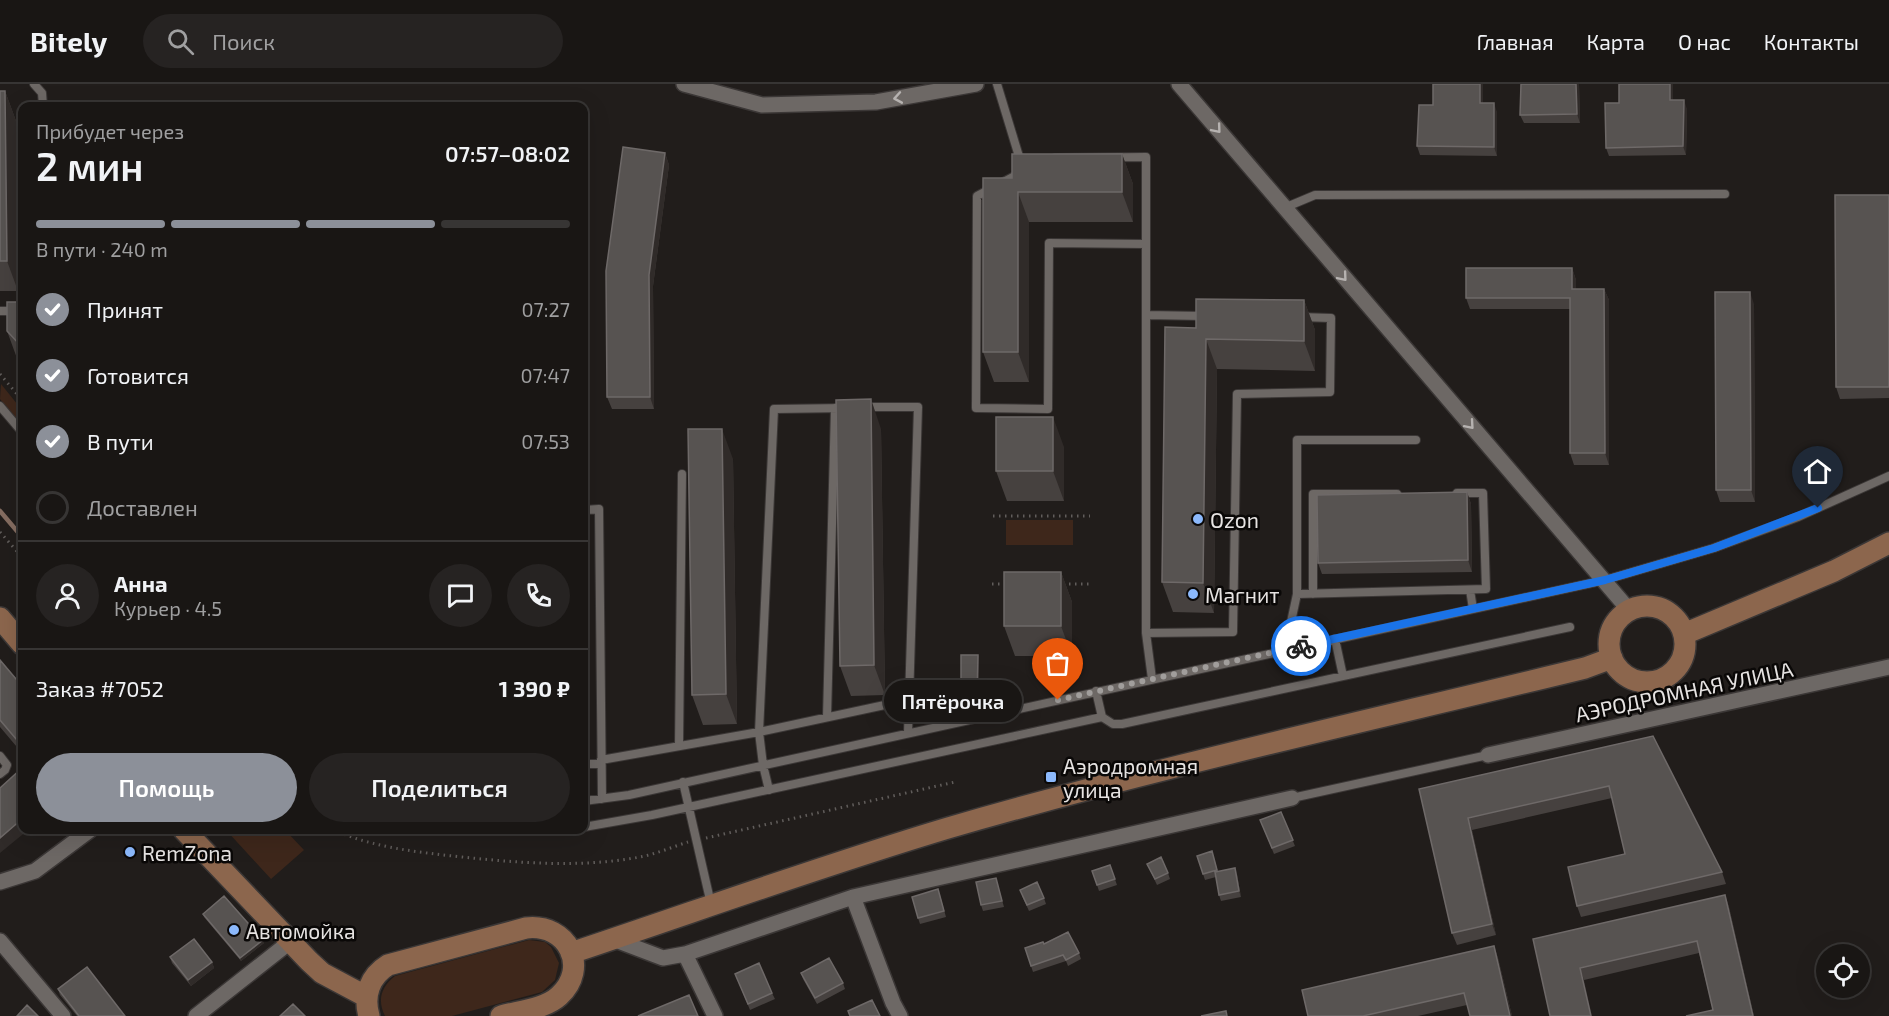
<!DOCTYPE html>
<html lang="ru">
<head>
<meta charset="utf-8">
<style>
  body { margin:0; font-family:"Exo 2",sans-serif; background:#262322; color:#f1f3f6; height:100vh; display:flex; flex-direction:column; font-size:22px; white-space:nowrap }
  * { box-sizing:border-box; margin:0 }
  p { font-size:20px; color:#9f9fa0 }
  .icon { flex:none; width:33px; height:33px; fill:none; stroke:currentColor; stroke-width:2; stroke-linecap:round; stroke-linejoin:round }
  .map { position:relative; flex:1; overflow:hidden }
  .details { position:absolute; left:18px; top:18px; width:570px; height:732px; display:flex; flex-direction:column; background:#191614; border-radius:12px; box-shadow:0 6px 24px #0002,0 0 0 2px #373534 }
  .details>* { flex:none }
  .tools { position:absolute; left:1816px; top:860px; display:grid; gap:12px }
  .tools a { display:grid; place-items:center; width:54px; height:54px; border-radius:50%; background:#191614; box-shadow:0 6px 24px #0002,0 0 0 2px #373534; font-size:30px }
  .pin { position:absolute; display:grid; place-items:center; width:51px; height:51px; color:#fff; margin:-62px -26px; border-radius:50% 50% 50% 0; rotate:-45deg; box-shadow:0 0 6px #0007 }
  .pin .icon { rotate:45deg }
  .courier { position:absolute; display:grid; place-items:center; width:60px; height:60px; margin:-30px; border:4px solid #1a73e8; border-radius:50%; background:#fff; color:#222; box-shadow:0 2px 8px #0007 }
  .bubble { position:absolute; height:42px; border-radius:21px; background:#191614; box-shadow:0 6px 24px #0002,0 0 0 2px #373534; font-size:20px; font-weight:600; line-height:42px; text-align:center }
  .head em { font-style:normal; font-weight:600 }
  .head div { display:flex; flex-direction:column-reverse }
  .head { display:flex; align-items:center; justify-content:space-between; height:102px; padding:0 18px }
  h1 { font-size:39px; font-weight:600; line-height:45px }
  .bar { display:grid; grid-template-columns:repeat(4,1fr); gap:9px 6px; align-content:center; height:72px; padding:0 18px }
  .bar i { height:8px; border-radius:4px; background:#373534 }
  .bar .current { background:#8c9099 }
  .bar p { grid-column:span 4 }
  .line { display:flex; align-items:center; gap:15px; padding:0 18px; border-top:2px solid #373534 }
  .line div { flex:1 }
  .round { display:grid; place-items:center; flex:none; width:63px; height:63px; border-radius:32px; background:#262322 }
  ol { padding:0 18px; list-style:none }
  li { display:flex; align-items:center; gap:18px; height:66px }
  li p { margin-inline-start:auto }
  li .icon { padding:6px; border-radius:50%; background:#8c9099; color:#fff; stroke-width:4 }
  li:last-child { color:#9f9fa0 }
  li i { width:33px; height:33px; border:3px solid #373534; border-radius:50% }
  .action { display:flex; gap:12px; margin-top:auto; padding:12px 18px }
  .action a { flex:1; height:69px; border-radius:36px; background:#8c9099; color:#fff; font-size:24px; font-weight:600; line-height:69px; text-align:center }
  .action a+a { background:#262322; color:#f1f3f6 }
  header { display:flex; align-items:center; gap:36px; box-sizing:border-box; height:84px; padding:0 30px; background:#191614; border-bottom:2px solid #373534 }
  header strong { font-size:28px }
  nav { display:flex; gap:33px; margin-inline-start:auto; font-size:21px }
  .search { width:420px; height:54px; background:#262322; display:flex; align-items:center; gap:15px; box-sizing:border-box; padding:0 21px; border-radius:33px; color:#9f9fa0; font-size:22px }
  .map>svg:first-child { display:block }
  .green { fill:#3e271b }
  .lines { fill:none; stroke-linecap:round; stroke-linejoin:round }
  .stream { stroke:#856d61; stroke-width:4.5 }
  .lane-casing { stroke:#3b3736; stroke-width:10 }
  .street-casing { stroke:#3b3736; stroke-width:18 }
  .secondary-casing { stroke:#3b3736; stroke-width:24 }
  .path { stroke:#615d5b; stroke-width:3; stroke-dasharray:1.5 4.5; stroke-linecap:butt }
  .lane { stroke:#6d6865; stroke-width:8 }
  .street { stroke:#6d6865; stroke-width:15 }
  .secondary { stroke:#8c664d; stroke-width:21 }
  .wall { fill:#46413f }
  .shaded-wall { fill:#302b29 }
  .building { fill:#575351; stroke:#6e6968; stroke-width:1.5 }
  .oneway { stroke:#b6b2b0 }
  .done { stroke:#a19e9c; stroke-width:6; stroke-dasharray:0 10.8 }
  .route { stroke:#1a73e8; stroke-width:8 }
  .poi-dot { fill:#8cb9fc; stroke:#0a0807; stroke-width:2 }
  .labels { text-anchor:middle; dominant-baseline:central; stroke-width:5; stroke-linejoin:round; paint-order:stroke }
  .poi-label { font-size:21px; fill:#e6e3e2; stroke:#0a0807; text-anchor:start }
  .street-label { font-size:21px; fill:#e6e3e2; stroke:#0a0807 }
</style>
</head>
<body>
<header>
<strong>Bitely</strong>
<div class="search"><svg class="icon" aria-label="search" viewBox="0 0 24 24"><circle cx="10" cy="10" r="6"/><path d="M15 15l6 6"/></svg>Поиск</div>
<nav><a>Главная</a><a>Карта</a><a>О нас</a><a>Контакты</a></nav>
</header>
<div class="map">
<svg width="1889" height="932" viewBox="0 0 1889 932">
  <rect width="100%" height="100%" fill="#211d1b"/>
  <!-- green -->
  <path class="green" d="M 1,300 L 22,326 L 22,329 L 16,335 L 0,315 Z
    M 1006,436 L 1073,436 L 1073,461 L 1006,461 Z
    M 226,746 L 285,746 L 304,766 L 271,795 Z
    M 529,856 L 545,858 L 551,863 L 559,879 L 555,896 L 542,908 L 452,932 L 385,932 C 377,916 381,903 395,892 Z"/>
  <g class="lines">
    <!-- stream -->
    <path class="stream" d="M 0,427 L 22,453"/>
    <!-- lane casing -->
    <g class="lane-casing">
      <path id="lane" d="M 34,0 L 42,9 L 43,22
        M 997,0 L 1021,79
        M 1146,73 L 1146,160 L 1049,159 L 1048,325 L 976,324 L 977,112 L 1024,87 L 1055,74 Z
        M 1284,124 L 1315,111 L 1725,110
        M 1146,160 L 1146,549 L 1152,595
        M 0,227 L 22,227
        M 1146,231 L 1204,232
        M 0,322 L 22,348
        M 864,323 L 918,323 L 908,649
        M 584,426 L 599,425 L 602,715
        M 1470,506 L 1473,525
        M 1297,510 L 1486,505 L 1483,409 L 1457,409
        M 1313,510 L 1313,410 L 1397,410
        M 1146,549 L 1233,548 L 1237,310 L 1330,308 L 1331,234 L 1300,233
        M 1335,555 L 1343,592
        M 1285,566 L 1297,510 L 1297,356 L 1416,356
        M 1096,607 L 1102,633 L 1113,640 L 1122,640 L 1570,543
        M 827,633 L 835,324
        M 679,662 L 682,390
        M 0,672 L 7,681 L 5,686 L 0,690
        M 601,676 L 759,648 L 908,616
        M 584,680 L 601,680
        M 683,698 L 711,820
        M 769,706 L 763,681 L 759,648 L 774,325 L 846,324
        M 1292,714 L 1488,671
        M 584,717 L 629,711 L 1605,496 L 1714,464 L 1798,433 L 1889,392
        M 584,743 L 652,731 L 1102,633"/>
    </g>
    <!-- street casing -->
    <g class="street-casing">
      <path id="street" d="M 684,0 L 762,21 L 876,18 L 976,0
        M 1179,0 L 1629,526
        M 1488,671 L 1889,583
        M 0,798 L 35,787 L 90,746
        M 853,813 L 893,919 L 900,932
        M 613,855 L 663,874 L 685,870 L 853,813 L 1292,714
        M 0,857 L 63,932
        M 685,870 L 715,932
        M 196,932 L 291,857"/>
    </g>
    <!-- secondary casing -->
    <g class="secondary-casing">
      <path id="secondary" d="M1609 560a38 38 0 1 1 76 0a38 38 0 1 1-76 0Z
        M 0,534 L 22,560
        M 1684,550 L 1834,487 L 1889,459
        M 184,746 L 309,877 L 322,889 L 367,913
        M 571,869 C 697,827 821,782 948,744 C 1158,683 1372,636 1585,584 L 1612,574
        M 369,932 C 363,911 370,892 388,881 L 526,844 C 568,839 590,884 559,912 C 545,925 519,927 501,932"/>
    </g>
    <!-- path -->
    <path class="path" d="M 0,290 L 22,316
      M 993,432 L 1090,432
      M 0,448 L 22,473
      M 992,500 L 1008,500
      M 1063,500 L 1089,500
      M 333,746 C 376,764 416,768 462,773 C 520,779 581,784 640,773 C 656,770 672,763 688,758
      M 706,754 L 955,698"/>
    <!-- lane -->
    <use href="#lane" class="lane"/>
    <!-- street -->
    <use href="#street" class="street"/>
    <!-- secondary -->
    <use href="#secondary" class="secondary"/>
  </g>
  <!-- wall -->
  <path class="wall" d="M 1579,0 L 1580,39 L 1524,39 L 1520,31 Z
    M 1619,0 L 1673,0 L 1673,16 L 1687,25 L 1686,71 L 1609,72 L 1606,64 L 1619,19 Z
    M 0,7 L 5,7 L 16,37 L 18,207 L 0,207 Z
    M 1483,19 L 1497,28 L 1497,72 L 1420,71 L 1417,62 L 1433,21 Z
    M 665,69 L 669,81 L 653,202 L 654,325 L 612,325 L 607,313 Z
    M 1122,70 L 1133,100 L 1133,138 L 1029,138 L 1029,298 L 994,298 L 983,268 L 1012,94 Z
    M 1889,111 L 1889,314 L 1840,315 L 1836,303 Z
    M 1572,184 L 1576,196 L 1576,205 L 1604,205 L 1609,216 L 1609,381 L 1574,381 L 1570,369 L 1570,225 L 1470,225 L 1466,214 Z
    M 1304,216 L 1315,246 L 1315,287 L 1217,285 L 1214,529 L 1173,528 L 1162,498 L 1196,244 Z
    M 22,218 L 22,281 L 18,277 L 7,247 Z
    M 1754,220 L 1755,418 L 1720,418 L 1716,406 Z
    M 881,345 L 885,611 L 851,612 L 840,582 Z
    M 1064,363 L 1064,417 L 1007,417 L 996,387 Z
    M 733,375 L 737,640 L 703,641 L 692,611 Z
    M 1467,408 L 1471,420 L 1472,488 L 1322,490 L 1318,479 Z
    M 1061,488 L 1072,518 L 1072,572 L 1015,572 L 1004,542 Z
    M 978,571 L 979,574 L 978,617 L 962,617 L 961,614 Z
    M 0,576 L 22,602 L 22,669 L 0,643 Z
    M 584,634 L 587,645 L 588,670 L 584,670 Z
    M 1653,652 L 1722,788 L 1726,800 L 1581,833 L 1577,822 L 1625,770 L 1612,714 L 1472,746 L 1496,851 L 1457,861 L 1452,849 L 1419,705 Z
    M 1281,728 L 1295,762 L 1274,770 L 1260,736 Z
    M 1212,767 L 1218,788 L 1237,790 L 1241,813 L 1221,817 L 1219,811 L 1216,793 L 1205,796 L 1197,772 Z
    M 1147,780 L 1168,789 L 1170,795 L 1157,801 Z
    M 1110,781 L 1117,801 L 1099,807 L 1097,801 Z
    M 996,794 L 1004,823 L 983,827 L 981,821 Z
    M 940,811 L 946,833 L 920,840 L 918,834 Z
    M 1725,811 L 1729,823 L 1754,932 L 1686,932 L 1713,926 L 1699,869 L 1584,896 L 1533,855 Z
    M 1022,812 L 1044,814 L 1046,820 L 1029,827 Z
    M 203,830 L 264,859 L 241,877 L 204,833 Z
    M 1044,860 L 1079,869 L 1081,875 L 1068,882 L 1066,877 L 1033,888 L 1025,864 Z
    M 1494,862 L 1498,874 L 1512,932 L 1470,932 L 1467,921 L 1418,932 L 1308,932 Z
    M 170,873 L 212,878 L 214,884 L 191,902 L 172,879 Z
    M 801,889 L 843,899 L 845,905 L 817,920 L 803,895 Z
    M 735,890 L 772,909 L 775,915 L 750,926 Z
    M 58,905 L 125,932 L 77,932 L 60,911 Z"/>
  <!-- shaded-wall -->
  <path class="shaded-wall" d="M 1480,0 L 1483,0 L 1483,28 L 1480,19 Z
    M 1576,0 L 1579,0 L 1580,39 L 1577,30 Z
    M 1670,0 L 1673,0 L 1673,25 L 1670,16 Z
    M 5,7 L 16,37 L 18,207 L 7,177 Z
    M 1684,16 L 1687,25 L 1686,71 L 1683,62 Z
    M 1494,19 L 1497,28 L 1497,72 L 1494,63 Z
    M 665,69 L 669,81 L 653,202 L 654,325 L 650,313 L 649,191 Z
    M 1122,70 L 1133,100 L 1133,138 L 1122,108 Z
    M 1018,108 L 1029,138 L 1029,298 L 1018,268 Z
    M 1572,184 L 1576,196 L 1576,216 L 1572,205 Z
    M 1604,205 L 1609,216 L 1609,381 L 1605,369 Z
    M 1750,208 L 1754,220 L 1755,418 L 1751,406 Z
    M 1304,216 L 1315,246 L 1315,287 L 1304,257 Z
    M 1206,255 L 1217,285 L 1214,529 L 1203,499 Z
    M 871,315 L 881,345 L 885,611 L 874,581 Z
    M 1053,333 L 1064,363 L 1064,417 L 1053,387 Z
    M 722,345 L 733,375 L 737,640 L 726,610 Z
    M 1467,408 L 1471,420 L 1472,488 L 1468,476 Z
    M 1061,488 L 1072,518 L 1072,572 L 1061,542 Z
    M 978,571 L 979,574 L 978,617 L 977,614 Z
    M 584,634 L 587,645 L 588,670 L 584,658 Z
    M 1468,734 L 1472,746 L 1496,851 L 1492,840 Z
    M 22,735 L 22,746 L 28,746 L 0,769 L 0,754 Z
    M 1235,784 L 1237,790 L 1241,813 L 1239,807 Z
    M 1725,811 L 1729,823 L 1754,932 L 1753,932 Z
    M 263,856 L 264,859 L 241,877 L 240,874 Z
    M 1494,862 L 1498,874 L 1512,932 L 1510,932 Z
    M 212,878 L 214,884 L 191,902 L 188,896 Z
    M 1580,884 L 1584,896 L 1592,932 L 1591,932 Z"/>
  <!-- building -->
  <path class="building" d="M 1433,0 L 1480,0 L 1480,19 L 1494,19 L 1494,63 L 1417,62 L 1419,21 L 1433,21 Z
    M 1521,0 L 1576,0 L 1577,30 L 1520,31 Z
    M 1619,0 L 1670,0 L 1670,16 L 1684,16 L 1683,62 L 1606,64 L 1605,19 L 1619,19 Z
    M 0,7 L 5,7 L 7,177 L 0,177 Z
    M 623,63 L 665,69 L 649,191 L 650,313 L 607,313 L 606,187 Z
    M 1012,70 L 1122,70 L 1122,108 L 1018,108 L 1018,268 L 983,268 L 983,94 L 1012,94 Z
    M 1835,111 L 1889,111 L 1889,303 L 1836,303 Z
    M 1466,184 L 1572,184 L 1572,205 L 1604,205 L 1605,369 L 1570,369 L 1570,214 L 1466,214 Z
    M 1715,208 L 1750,208 L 1751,406 L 1716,406 Z
    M 1196,215 L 1304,216 L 1304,257 L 1206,255 L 1203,499 L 1162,498 L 1165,243 L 1196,244 Z
    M 7,218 L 22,218 L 22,261 L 20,261 L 7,247 Z
    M 871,315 L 874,581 L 840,582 L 836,316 Z
    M 996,333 L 1053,333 L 1053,387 L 996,387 Z
    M 688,345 L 722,345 L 726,610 L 692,611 Z
    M 1467,408 L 1468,476 L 1318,479 L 1317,411 Z
    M 1004,488 L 1061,488 L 1061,542 L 1004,542 Z
    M 961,571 L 978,571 L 977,614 L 961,614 Z
    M 0,576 L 22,602 L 22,662 L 0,636 Z
    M 1653,652 L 1722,788 L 1577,822 L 1568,783 L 1625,770 L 1609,702 L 1468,734 L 1492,840 L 1452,849 L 1419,705 Z
    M 22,684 L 22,735 L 0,754 L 0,704 Z
    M 1281,728 L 1293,756 L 1272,764 L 1260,736 Z
    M 1212,767 L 1217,786 L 1203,790 L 1197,772 Z
    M 1161,773 L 1168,789 L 1155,795 L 1147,780 Z
    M 1110,781 L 1115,795 L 1097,801 L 1092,787 Z
    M 1235,784 L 1239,807 L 1219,811 L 1215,788 Z
    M 996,794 L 1002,817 L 981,821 L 976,798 Z
    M 1037,798 L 1044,814 L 1027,821 L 1020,806 Z
    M 938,805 L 944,827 L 918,834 L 912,813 Z
    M 1725,811 L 1753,932 L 1686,932 L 1713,926 L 1697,857 L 1580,884 L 1591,932 L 1550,932 L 1533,855 Z
    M 224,812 L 263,856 L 240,874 L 203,830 Z
    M 1068,848 L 1079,869 L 1066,876 L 1063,871 L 1031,882 L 1025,864 L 1043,858 L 1044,860 Z
    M 194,855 L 212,878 L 188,896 L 170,873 Z
    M 1494,862 L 1510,932 L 1470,932 L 1464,909 L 1363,932 L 1308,932 L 1302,906 Z
    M 829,874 L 843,899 L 815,914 L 801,889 Z
    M 759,879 L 772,909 L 748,920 L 735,890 Z
    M 87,883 L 125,932 L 79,932 L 58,905 Z
    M 689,911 L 698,932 L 638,932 Z
    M 872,916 L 880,932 L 850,932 L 848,927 Z
    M 293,920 L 305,932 L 280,932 Z
    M 27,921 L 38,932 L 17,932 Z
    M 1226,927 L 1227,932 L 1201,932 Z"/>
  <!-- one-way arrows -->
  <defs><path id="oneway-chevron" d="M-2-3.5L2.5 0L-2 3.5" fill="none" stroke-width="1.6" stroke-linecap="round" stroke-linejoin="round" transform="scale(1.5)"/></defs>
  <g class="oneway">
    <use href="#oneway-chevron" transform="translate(898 14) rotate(170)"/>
    <use href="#oneway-chevron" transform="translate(1217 45) rotate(50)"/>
    <use href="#oneway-chevron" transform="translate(1343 193) rotate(50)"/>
    <use href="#oneway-chevron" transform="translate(1470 341) rotate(49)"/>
  </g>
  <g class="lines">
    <!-- done -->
    <path class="done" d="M 1058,616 L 1301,562"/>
    <!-- route -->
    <path class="route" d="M 1301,562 L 1605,496 L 1714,464 L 1818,424"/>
  </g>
  <!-- markers -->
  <g class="poi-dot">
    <circle cx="1198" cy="435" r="6"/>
    <circle cx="1193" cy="510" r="6"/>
    <rect x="1045" y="687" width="12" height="12" rx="3"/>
    <circle cx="130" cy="768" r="6"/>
    <circle cx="234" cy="846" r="6"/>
  </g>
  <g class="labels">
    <!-- poi labels -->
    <g class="poi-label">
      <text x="1210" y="435">Ozon</text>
      <text x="1205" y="510">Магнит</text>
      <text x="1063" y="681">Аэродромная<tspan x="1063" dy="24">улица</tspan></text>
      <text x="142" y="768">RemZona</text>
      <text x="246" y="846">Автомойка</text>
    </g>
    <!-- street labels -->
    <g class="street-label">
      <text transform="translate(1684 607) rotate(-12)">АЭРОДРОМНАЯ УЛИЦА</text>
    </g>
  </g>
</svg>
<div class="tools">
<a><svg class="icon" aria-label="locate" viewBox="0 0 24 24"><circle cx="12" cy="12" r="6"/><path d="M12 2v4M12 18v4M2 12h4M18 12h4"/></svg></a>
</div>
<div class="pin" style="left:1058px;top:616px;background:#ea580c"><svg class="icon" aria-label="bag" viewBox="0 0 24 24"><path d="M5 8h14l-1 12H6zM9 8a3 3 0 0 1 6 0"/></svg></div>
<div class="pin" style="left:1818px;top:424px;background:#1f2937"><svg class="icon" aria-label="home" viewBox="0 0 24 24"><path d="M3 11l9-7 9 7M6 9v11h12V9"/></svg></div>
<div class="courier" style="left:1301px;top:562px"><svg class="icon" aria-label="bike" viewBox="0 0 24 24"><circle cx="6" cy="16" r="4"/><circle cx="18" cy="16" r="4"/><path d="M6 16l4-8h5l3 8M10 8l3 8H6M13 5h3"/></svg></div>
<div class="bubble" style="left:884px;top:596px;width:138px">Пятёрочка</div>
<section class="details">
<div class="head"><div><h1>2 мин</h1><p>Прибудет через</p></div><em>07:57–08:02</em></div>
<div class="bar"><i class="current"></i><i class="current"></i><i class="current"></i><i></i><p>В пути · 240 m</p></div>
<ol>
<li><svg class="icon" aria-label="check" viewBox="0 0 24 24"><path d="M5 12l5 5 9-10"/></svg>Принят<p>07:27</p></li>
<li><svg class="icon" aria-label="check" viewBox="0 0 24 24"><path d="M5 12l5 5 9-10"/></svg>Готовится<p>07:47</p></li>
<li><svg class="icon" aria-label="check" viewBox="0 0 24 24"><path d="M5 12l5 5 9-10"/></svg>В пути<p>07:53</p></li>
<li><i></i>Доставлен</li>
</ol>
<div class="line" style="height:108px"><a class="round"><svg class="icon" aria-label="person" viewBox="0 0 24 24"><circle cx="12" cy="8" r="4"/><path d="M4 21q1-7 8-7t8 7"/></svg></a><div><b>Анна</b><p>Курьер · 4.5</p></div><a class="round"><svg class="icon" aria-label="chat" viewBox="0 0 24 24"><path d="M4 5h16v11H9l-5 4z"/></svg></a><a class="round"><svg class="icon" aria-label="phone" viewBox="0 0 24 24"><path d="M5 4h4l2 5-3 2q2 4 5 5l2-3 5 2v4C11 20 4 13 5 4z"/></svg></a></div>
<div class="line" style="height:78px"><div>Заказ #7052</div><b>1 390 ₽</b></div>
<div class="action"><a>Помощь</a><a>Поделиться</a></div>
</section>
</div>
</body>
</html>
